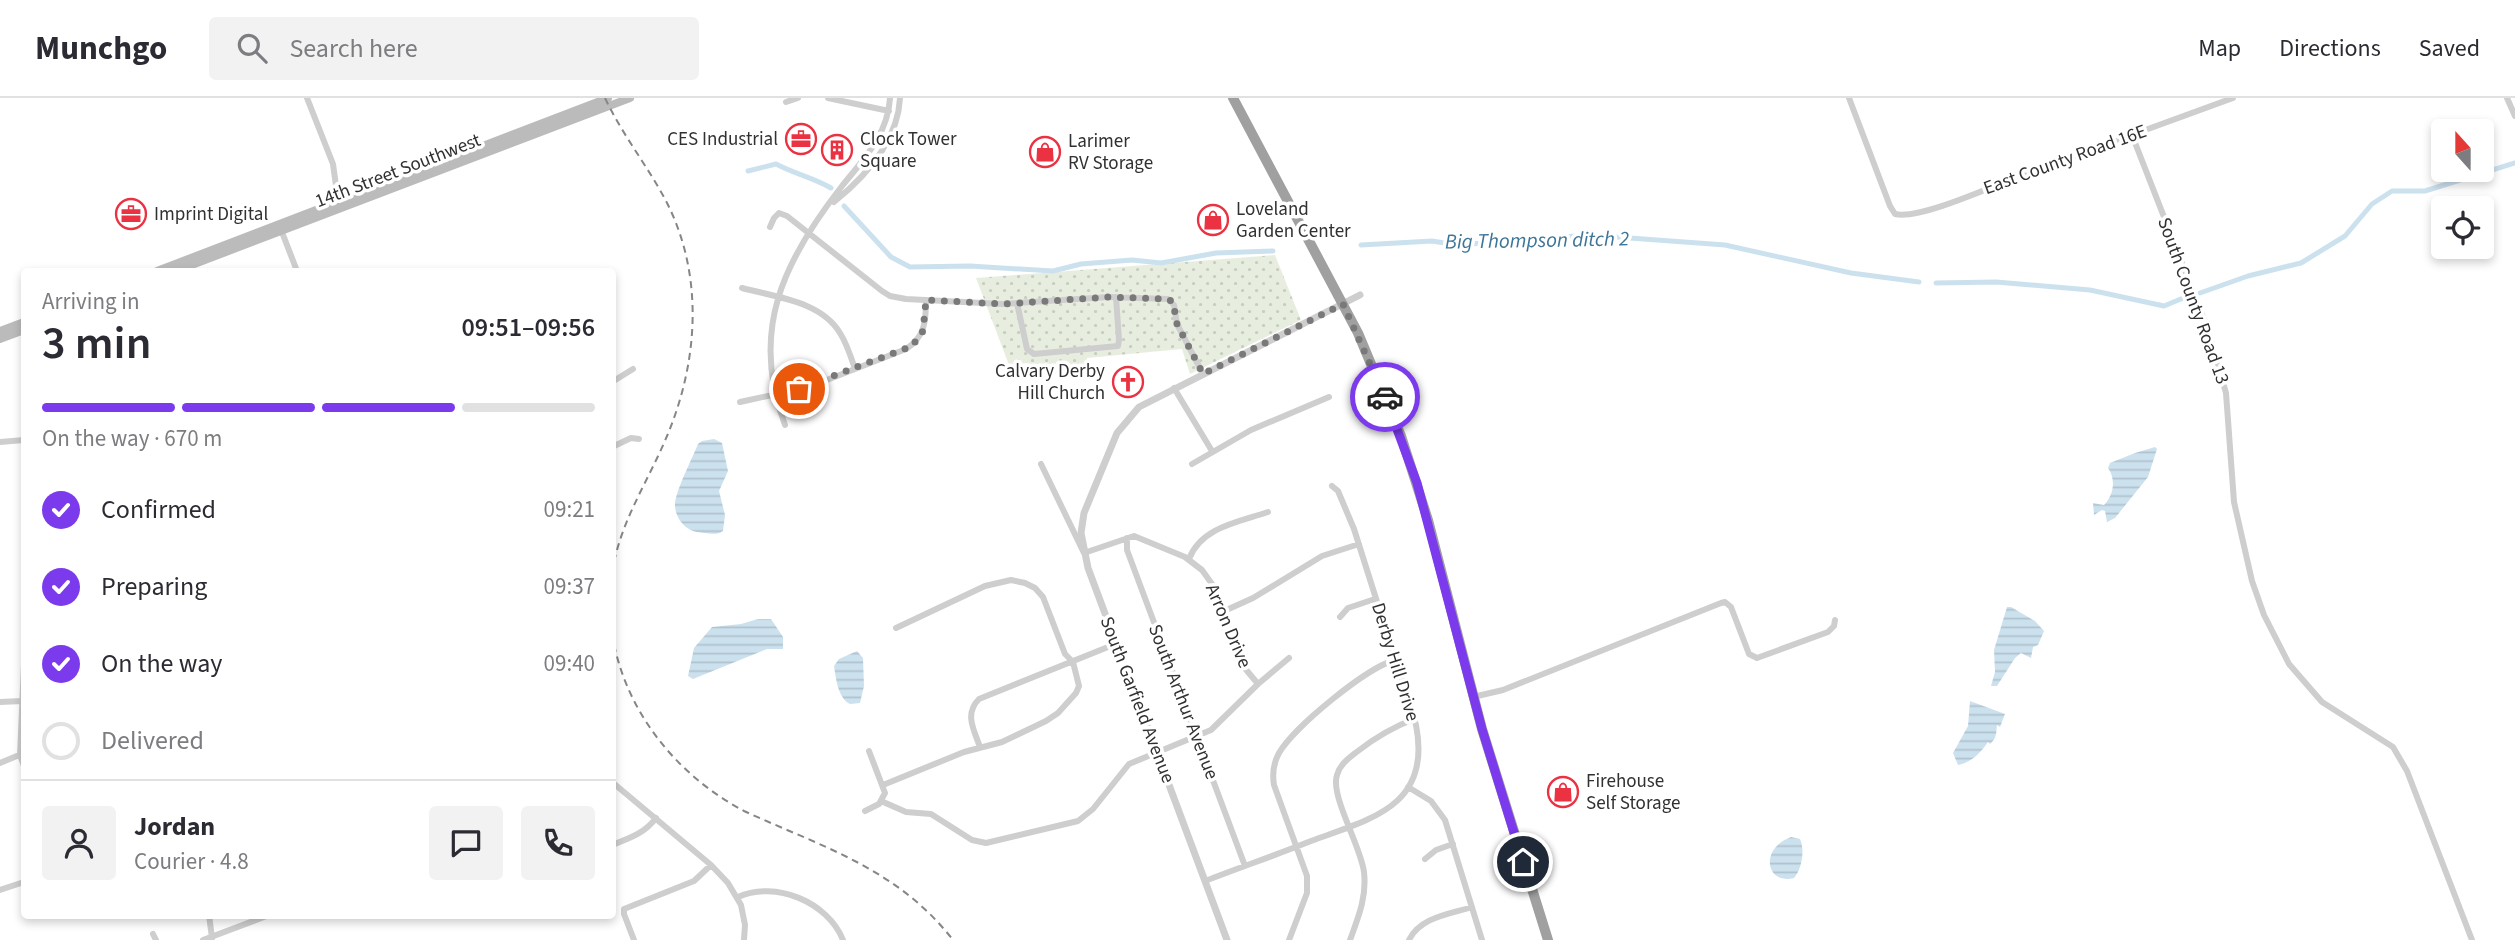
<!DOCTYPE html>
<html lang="en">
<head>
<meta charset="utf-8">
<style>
  body { margin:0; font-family:"Source Sans 3",sans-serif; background:#f2f2f3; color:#2b2b33; height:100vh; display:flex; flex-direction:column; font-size:26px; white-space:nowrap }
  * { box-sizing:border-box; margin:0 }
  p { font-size:23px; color:#7c7c81 }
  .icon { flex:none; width:38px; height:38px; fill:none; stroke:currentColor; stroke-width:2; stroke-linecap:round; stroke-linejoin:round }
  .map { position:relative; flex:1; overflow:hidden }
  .details { position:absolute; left:21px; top:170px; width:595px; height:651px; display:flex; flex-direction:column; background:#fff; border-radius:7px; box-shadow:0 4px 10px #0003 }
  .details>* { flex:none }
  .needle { width:46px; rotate:339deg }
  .fabs { position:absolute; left:2431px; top:21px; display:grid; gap:14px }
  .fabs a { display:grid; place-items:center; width:63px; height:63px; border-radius:7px; background:#fff; box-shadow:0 4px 10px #0003; font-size:35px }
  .pin { position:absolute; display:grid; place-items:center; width:60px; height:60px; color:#fff; margin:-30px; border:4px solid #fff; border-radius:50%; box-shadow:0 2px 7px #0007 }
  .courier { position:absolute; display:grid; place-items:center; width:70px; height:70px; margin:-35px; border:5px solid #7c3aed; border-radius:50%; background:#fff; color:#222; box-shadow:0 2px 9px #0007 }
  .head em { font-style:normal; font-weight:600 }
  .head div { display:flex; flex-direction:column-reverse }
  .head { display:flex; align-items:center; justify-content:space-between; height:119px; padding:0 21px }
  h1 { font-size:46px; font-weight:600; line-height:52px }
  .bar { display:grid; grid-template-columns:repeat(4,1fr); gap:10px 7px; align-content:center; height:84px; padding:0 21px }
  .bar i { height:9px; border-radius:5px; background:#e1e1e2 }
  .bar .active { background:#7c3aed }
  .bar p { grid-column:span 4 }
  .line { display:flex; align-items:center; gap:18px; padding:0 21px; border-top:2px solid #e1e1e2 }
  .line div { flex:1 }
  .round { display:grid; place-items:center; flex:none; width:74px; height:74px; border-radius:7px; background:#f2f2f3 }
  ol { padding:0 21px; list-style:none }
  li { display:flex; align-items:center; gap:21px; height:77px }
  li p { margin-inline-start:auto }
  li .icon { padding:7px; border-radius:50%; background:#7c3aed; color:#fff; stroke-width:4 }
  li:last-child { color:#7c7c81 }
  li i { width:38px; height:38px; border:4px solid #e1e1e2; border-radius:50% }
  header { display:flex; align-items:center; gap:42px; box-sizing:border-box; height:98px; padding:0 35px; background:#fff; border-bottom:2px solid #e1e1e2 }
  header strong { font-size:33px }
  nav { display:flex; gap:38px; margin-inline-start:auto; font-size:24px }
  .search { width:490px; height:63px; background:#f2f2f3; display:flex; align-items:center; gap:18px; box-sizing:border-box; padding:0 24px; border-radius:7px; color:#7c7c81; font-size:26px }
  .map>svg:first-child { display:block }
  .grass { fill:url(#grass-dots) }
  .water { fill:url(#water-rules) }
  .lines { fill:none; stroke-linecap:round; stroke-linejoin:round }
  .canal { stroke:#cce1ee; stroke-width:5 }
  .minor { stroke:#cecece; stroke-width:6 }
  .tertiary { stroke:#cecece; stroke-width:7 }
  .secondary { stroke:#bbb; stroke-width:8 }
  .trunk { stroke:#a0a0a0; stroke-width:10 }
  .rail { stroke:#868686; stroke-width:2; stroke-dasharray:7 5; stroke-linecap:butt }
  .done { stroke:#797979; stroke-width:7; stroke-dasharray:0 12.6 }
  .route { stroke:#7c3aed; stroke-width:9 }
  .labels { text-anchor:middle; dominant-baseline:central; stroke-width:7; stroke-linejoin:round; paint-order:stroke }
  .poi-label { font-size:19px; fill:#313131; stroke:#fff; text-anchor:start }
  .street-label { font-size:19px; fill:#313131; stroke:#fff }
  .water-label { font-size:21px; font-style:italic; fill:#3c7597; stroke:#fff }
</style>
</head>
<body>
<header>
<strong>Munchgo</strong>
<div class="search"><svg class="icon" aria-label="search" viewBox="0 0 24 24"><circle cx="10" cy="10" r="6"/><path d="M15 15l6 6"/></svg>Search here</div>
<nav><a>Map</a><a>Directions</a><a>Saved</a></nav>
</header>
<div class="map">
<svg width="2515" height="842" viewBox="0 0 2515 842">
  <defs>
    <pattern id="grass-dots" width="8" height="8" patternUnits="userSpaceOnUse" patternTransform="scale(1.75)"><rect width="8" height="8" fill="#e8eedf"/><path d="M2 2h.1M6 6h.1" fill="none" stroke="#c7cdc0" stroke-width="1.8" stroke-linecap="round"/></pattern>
    <pattern id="water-rules" width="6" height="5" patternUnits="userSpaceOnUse" patternTransform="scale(1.75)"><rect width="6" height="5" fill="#cce1ee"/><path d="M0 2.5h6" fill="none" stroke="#b0c2cd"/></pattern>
  </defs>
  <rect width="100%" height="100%" fill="#fff"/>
  <!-- grass -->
  <path class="grass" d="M 1275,157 L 1301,222 L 1190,276 L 1182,251 L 1087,260 L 1085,273 L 1032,277 L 1027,265 L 1009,267 L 976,180 Z"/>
  <!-- water -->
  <path class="water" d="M 714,341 L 722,345 L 728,373 L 719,393 L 725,417 L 723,433 C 717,438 705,435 697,434 C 684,432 674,418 675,405 C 677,390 692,361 698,346 L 702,343 Z
    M 2155,349 L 2157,351 L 2148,379 L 2115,420 L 2107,424 L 2105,413 L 2102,412 L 2094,417 L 2093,405 L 2104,407 C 2114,397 2116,381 2108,370 L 2110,365 L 2135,355 Z
    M 2007,509 L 2011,509 L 2035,523 L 2044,533 L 2038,547 L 2033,549 L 2031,560 L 2021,555 L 2015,560 L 1997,588 L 1991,588 L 1995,574 L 1994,552 Z
    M 758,521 L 771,521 L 783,539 L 783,551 L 767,551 L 693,581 L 688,578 L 694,550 L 712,529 L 741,526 Z
    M 857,553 L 863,560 L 864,588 L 860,605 L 850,606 C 838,600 836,581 834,568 L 839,561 Z
    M 1970,603 L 2005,616 L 2000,629 L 1997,627 C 1996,635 1997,640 1990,646 L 1988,644 C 1981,655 1970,665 1958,667 L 1953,655 L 1968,628 Z
    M 1791,739 L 1800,741 C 1805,752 1802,771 1794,780 C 1766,787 1759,751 1791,739 Z"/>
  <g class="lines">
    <!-- canal -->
    <path class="canal" d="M 748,73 L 776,66 C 795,76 814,80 831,90
      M 844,108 L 891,159 L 910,169 L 970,168 L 1053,173 L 1081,166 L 1132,162 L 1161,165 L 1216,155 L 1273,153
      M 1361,147 L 1432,143 L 1457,147 L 1589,137 L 1725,147 L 1851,175 L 1919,184
      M 1936,185 L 1996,184 L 2090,192 L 2164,208 L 2188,198
      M 2200,195 L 2248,178 L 2301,165 L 2345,138 L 2372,106 L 2392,93 L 2425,93 L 2515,65"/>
    <!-- minor -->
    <path class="minor" d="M 307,0 L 333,66 L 336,88 L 343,105
      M 828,0 L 889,13
      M 1849,0 L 1890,108 L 1895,116 C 1920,122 1995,87 2022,77 C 2092,51 2163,26 2233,0
      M 2507,0 L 2515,18
      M 786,4 L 798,0
      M 2132,37 L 2207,229 L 2226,295 L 2234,404 L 2252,483 L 2264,517 L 2289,566 L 2322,604 L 2393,649 L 2407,673 L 2472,842
      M 834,104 C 866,78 898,43 900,0
      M 280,129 L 297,173
      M 770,129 L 774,120 L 779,115 L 787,118 L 882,193 L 890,198 L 906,201 L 1002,206 L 1109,199 L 1168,201 L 1174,207 L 1177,226 L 1203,276
      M 742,190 C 775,199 821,203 840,235 C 847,246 851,259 855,271
      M 1017,205 L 1027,251 L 1034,256 L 1118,248 L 1119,242 L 1116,199
      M 612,284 L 633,271
      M 1174,290 L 1212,353
      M 740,304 L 809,289 L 906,251 C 925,239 926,223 926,202
      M 785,327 C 749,233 784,162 842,88 C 864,61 888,36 890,0
      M 0,344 L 24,342
      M 612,349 L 631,340 L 639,341
      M 1041,366 L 1084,455 L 1134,438 L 1185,459 L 1202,472 L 1212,486 L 1243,568 L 1258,586
      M 1192,366 L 1251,332 L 1329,299
      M 1127,440 L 1127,452 L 1245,768
      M 1189,461 C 1201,429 1239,424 1268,414
      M 1222,514 L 1253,500 L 1322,458 L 1359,446
      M 1340,519 L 1348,510 L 1375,501
      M 24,567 L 20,657 L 24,668
      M 1473,599 L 1503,592 L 1721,505 L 1725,504 L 1731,509 L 1749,556 L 1757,560 L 1828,534 L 1834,528 L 1835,522
      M 0,604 L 22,603
      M 980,649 C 974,632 964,616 979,601 L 1108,549 L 1115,543
      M 0,665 L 24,655
      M 612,684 L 711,767 L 728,785 L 741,807 L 745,827 L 744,842
      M 883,687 L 964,654 L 1002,644 L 1046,623 L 1058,615 L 1076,595 L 1079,588 L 1073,564 L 1065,556 L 1043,499 L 1035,490 L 1025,485 L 1011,482 L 985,488 L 896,530
      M 1408,689 L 1431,703 L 1445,722 L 1482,842
      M 881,703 L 906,714 L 931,716 L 972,742 L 986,745 L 1078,723 L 1093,711 L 1129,666 L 1211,632 L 1258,586 L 1289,560
      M 865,713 L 879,706 L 885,695 L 869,653
      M 612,747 C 630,740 645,735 656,720
      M 1425,761 L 1436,752 L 1453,746
      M 1205,783 C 1241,769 1276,757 1311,743 C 1371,721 1432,708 1416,627 L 1354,431 L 1338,393 L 1332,388
      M 0,792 L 24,784
      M 738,799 C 775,782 828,804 843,842
      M 209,817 L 212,840
      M 153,836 L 156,842
      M 203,842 L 269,817
      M 634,842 L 624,816 L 624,811 L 694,783 L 711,767
      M 1289,842 L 1307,795 L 1307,778 L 1274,687 C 1272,675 1273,666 1279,655 C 1294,629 1366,570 1395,562
      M 1350,842 C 1358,820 1367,799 1364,774 C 1361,748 1330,698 1337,677 C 1340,666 1349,660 1358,653 C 1376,639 1393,629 1414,621
      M 1409,842 C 1420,819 1450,816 1472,809"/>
    <!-- tertiary -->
    <path class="tertiary" d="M 1227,842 L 1088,470 L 1081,435 L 1084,415 L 1117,335 L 1139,309 L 1360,197"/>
    <!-- secondary -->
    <path class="secondary" d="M 157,173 L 608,0
      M 176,173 L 630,0
      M 0,233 L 24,224
      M 0,241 L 24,232"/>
    <!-- trunk -->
    <path class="trunk" d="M 1233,0 L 1358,235 L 1401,338 L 1428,422 L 1482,631 L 1548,842"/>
    <!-- rail -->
    <path class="rail" d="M 605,0 C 622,36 646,66 665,101 C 704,175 699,262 667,338 C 648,384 619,425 612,476
      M 612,535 C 624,612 676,677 744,713 C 822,749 897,770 953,842"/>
  </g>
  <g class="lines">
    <!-- done -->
    <path class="done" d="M 799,291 L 912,248 L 923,233 L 926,202 L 1003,206 L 1109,199 L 1168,201 L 1173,204 L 1177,226 L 1203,276 L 1343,206 L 1385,299"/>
    <!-- route -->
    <path class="route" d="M 1385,299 L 1417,385 L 1482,631 L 1523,764"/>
  </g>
  <!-- icons -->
  <defs>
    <g id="office-ring" transform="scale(1.575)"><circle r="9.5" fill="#fff" stroke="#ea3243" stroke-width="1.5"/><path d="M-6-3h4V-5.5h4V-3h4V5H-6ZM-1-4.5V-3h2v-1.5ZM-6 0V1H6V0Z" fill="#ea3243"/></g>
    <g id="building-ring" transform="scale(1.575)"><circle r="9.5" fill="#fff" stroke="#ea3243" stroke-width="1.5"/><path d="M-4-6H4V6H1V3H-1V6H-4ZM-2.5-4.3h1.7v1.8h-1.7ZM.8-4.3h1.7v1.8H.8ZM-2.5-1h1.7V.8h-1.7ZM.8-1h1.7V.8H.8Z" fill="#ea3243"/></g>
    <g id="shop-ring" transform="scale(1.575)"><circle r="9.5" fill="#fff" stroke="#ea3243" stroke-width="1.5"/><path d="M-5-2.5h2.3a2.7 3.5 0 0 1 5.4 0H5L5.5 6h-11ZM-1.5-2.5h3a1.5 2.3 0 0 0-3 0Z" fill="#ea3243"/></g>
    <g id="church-ring" transform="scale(1.575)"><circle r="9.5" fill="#fff" stroke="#ea3243" stroke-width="1.5"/><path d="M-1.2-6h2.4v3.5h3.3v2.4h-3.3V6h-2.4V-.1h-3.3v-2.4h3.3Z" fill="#ea3243"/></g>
  </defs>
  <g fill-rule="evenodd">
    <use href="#office-ring" x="801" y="41"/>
    <use href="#building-ring" x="837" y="52"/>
    <use href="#shop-ring" x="1045" y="54"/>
    <use href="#office-ring" x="131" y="116"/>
    <use href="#shop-ring" x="1213" y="122"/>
    <use href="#church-ring" x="1128" y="284"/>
    <use href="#shop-ring" x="1563" y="694"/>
  </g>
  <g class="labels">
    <!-- poi labels -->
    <g class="poi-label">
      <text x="778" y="41" text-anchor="end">CES Industrial</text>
      <text x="860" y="41">Clock Tower<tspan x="860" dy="22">Square</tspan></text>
      <text x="1068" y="43">Larimer<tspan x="1068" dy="22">RV Storage</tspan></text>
      <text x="1236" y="111">Loveland<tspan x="1236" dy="22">Garden Center</tspan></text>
      <text x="154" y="116">Imprint Digital</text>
      <text x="1105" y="273" text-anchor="end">Calvary Derby<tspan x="1105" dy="22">Hill Church</tspan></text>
      <text x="1586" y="683">Firehouse<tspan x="1586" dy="22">Self Storage</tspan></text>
    </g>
    <!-- street labels -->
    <g class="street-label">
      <text transform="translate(2065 62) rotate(-20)">East County Road 16E</text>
      <text transform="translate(398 73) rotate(-21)">14th Street Southwest</text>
      <text transform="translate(2193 203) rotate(70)">South County Road 13</text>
      <text transform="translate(1228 528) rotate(67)">Arron Drive</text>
      <text transform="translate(1395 564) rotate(73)">Derby Hill Drive</text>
      <text transform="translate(1137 602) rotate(69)">South Garfield Avenue</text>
      <text transform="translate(1183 604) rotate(69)">South Arthur Avenue</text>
    </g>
    <!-- water labels -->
    <g class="water-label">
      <text transform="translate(1537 142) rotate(-1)">Big Thompson ditch 2</text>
    </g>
  </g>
</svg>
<div class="fabs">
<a><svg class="needle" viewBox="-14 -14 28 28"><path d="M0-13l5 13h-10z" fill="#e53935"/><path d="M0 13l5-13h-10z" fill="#7c7c81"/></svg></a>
<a><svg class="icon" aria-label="locate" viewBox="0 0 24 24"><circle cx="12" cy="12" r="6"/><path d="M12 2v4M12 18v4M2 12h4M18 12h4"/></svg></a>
</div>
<div class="pin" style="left:799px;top:291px;background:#ea580c"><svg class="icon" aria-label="bag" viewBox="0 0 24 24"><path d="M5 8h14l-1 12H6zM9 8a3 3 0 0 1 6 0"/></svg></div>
<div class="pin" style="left:1523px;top:764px;background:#1f2937"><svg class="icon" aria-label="home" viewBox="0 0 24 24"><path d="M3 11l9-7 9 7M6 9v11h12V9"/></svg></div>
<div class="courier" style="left:1385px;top:299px"><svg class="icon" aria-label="car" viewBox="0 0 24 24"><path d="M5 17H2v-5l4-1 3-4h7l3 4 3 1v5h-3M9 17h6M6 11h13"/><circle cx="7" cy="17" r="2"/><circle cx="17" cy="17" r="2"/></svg></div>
<section class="details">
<div class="head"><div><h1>3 min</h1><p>Arriving in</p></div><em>09:51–09:56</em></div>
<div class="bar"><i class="active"></i><i class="active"></i><i class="active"></i><i></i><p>On the way · 670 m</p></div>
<ol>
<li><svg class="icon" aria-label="check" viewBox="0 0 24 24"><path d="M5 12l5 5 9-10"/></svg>Confirmed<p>09:21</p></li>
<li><svg class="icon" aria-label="check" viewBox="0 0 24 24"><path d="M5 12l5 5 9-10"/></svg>Preparing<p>09:37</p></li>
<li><svg class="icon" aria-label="check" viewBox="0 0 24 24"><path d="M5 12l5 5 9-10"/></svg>On the way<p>09:40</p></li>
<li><i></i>Delivered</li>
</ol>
<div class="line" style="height:126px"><a class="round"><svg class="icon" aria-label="person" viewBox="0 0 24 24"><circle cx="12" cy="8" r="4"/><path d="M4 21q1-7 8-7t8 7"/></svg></a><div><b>Jordan</b><p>Courier · 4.8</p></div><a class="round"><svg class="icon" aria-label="chat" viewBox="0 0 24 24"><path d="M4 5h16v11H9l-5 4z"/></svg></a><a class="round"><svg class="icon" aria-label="phone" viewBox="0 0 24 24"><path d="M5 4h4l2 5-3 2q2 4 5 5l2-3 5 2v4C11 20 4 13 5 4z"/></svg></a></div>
</section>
</div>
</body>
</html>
